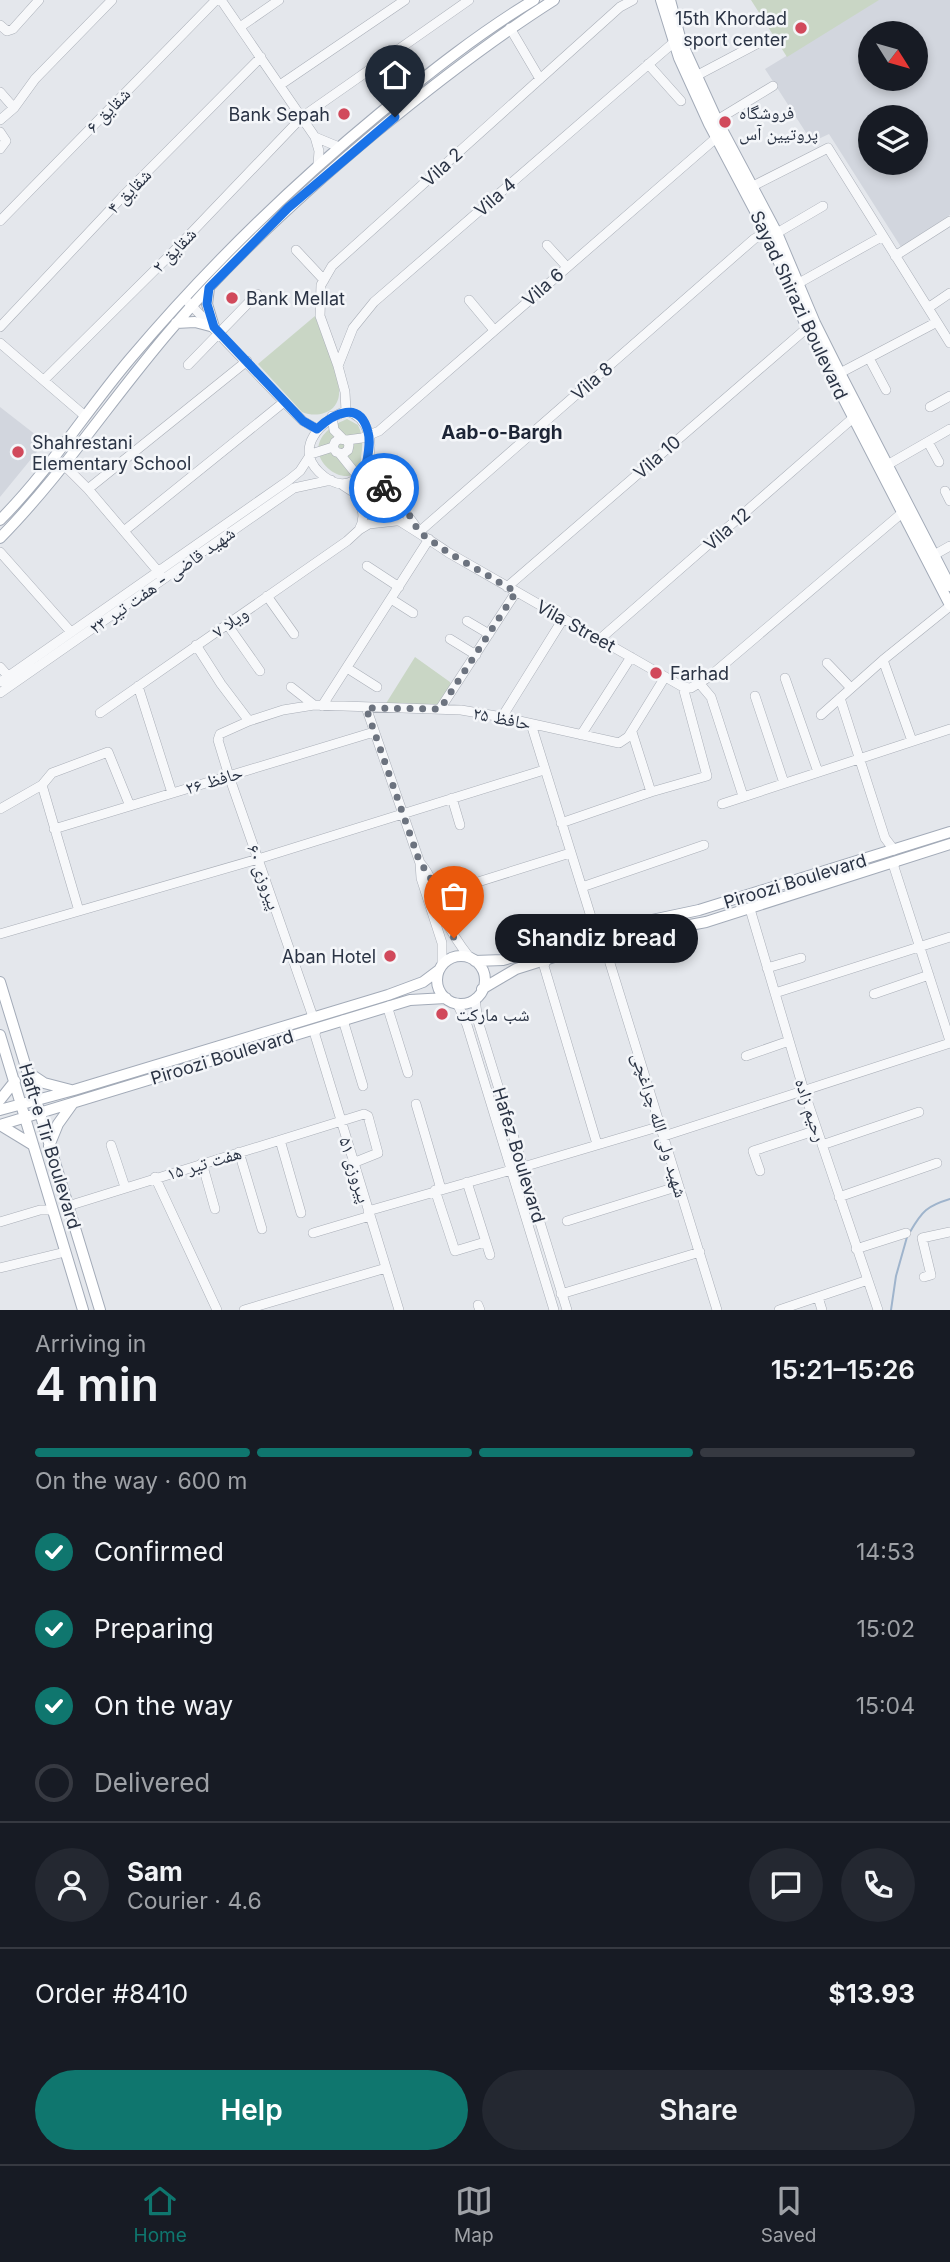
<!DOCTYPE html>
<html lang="en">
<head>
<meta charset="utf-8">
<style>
  body { margin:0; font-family:Inter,"Noto Naskh Arabic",sans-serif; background:#242831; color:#f1f3f6; height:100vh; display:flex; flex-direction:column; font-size:26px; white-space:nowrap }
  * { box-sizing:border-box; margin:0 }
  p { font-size:23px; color:#9ea1a6 }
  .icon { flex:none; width:38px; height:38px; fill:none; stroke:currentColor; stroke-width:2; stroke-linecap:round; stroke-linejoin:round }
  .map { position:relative; height:1310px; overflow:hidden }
  .details { display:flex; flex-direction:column; background:#171b24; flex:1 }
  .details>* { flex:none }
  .needle { width:46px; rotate:127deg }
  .buttons { position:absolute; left:858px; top:21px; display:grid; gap:14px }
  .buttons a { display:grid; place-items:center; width:70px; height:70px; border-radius:50%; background:#171b24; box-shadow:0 4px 10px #0003; font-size:35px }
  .pin { position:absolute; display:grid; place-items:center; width:60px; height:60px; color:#fff; margin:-72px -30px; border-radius:50% 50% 50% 0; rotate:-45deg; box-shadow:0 0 7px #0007 }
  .pin .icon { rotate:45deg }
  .courier { position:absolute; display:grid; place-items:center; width:70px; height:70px; margin:-35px; border:5px solid #1a73e8; border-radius:50%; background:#fff; color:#222; box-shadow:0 2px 9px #0007 }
  .bubble { position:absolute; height:49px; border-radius:24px; background:#171b24; box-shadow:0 4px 10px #0003; font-size:23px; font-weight:600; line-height:49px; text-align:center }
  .headline em { font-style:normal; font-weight:600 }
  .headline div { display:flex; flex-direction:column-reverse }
  .headline { display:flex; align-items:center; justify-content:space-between; height:119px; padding:0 35px }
  h1 { font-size:46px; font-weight:600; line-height:52px }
  .bar { display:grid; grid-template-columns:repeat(4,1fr); gap:10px 7px; align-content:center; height:84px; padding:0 35px }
  .bar i { height:9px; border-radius:5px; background:#363941 }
  .bar .current { background:#0f766e }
  .bar p { grid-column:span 4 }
  .line { display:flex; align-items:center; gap:18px; padding:0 35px; border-top:2px solid #363941 }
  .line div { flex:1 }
  .round { display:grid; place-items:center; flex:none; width:74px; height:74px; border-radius:37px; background:#242831 }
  ol { padding:0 35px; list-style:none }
  li { display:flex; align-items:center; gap:21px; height:77px }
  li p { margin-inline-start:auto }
  li .icon { padding:7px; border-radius:50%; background:#0f766e; color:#fff; stroke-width:4 }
  li:last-child { color:#9ea1a6 }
  li i { width:38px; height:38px; border:4px solid #363941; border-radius:50% }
  .cta { display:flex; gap:14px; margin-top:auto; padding:14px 35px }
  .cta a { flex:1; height:80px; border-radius:42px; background:#0f766e; color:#fff; font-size:28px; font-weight:600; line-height:80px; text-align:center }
  .cta a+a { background:#242831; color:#f1f3f6 }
  .tabs { display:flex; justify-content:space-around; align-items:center; height:98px; border-top:2px solid #363941; background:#171b24; font-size:19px; color:#9ea1a6 }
  .tabs a { display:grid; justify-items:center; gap:4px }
  .tabs .current { color:#0f766e }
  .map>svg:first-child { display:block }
  .built { fill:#d2d6de; fill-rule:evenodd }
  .green { fill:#c9d6c5 }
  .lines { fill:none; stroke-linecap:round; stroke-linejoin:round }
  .stream { stroke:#9fb4cc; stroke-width:2 }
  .minor-casing { stroke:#a9aeb7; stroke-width:10 }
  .major-casing { stroke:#a3abb8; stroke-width:12 }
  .minor { stroke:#f7f8fa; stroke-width:9 }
  .major { stroke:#fff; stroke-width:10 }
  .done { stroke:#6c737f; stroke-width:7; stroke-dasharray:0 12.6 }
  .route { stroke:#1a73e8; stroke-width:9 }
  .poi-dot { fill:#d1495b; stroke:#f4f6f9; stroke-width:2.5 }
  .labels { text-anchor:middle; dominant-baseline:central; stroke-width:5; stroke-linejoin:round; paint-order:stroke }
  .poi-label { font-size:18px; fill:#2b3445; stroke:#f4f6f9; text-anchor:start }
  .street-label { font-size:18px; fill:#2b3445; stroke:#f4f6f9 }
  .neighbourhood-label { font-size:19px; font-weight:bold; fill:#1d2536; stroke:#f4f6f9 }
</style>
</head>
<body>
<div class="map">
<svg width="950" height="1310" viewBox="0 0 950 1310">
  <rect width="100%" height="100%" fill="#e4e7ec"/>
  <!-- built -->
  <path class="built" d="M 878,0 L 950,0 L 950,215 L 901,247 L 829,134 L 812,142 L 765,69 ZM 870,33 L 915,33 L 915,79 L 870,79 ZM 870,117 L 915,117 L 915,163 L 870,163 Z
    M 0,407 L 45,442 L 0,497 Z"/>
  <!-- green -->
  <path class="green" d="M 751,0 L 879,0 L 787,57 Z
    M 315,316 C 321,334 338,372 339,389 C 341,412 319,419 302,412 L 258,364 Z
    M 347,419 L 358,425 C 363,435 363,446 361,457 C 361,462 361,468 357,472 C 339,490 286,444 347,419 Z
    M 369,479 L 408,521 L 360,486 Z
    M 415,657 L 450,682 L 452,687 L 439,705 L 385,705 Z"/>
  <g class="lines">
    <!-- stream -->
    <path class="stream" d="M 910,1232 C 922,1211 927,1206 950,1199
      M 891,1310 L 896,1276 L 907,1237"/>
    <!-- minor casing -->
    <g class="minor-casing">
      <path id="minor" d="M 221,0 L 315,137 L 319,151 L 318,164
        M 0,25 L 7,31 L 13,29 L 39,0
        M 240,27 L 279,0
        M 510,28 L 540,79
        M 648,64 L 681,101
        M 696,76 L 766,39
        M 280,85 L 405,0
        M 0,92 L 14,108
        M 0,120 L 14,108 L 35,79 L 112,0
        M 717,120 L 773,86
        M 0,132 L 6,141 L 0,149
        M 315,137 L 339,147
        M 753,186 L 828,148 L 950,343
        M 0,221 L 216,0
        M 777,233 L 823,206
        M 547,245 L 567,267
        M 296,250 L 324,280
        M 895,256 L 950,221
        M 799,283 L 883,236
        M 469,300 L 494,330
        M 188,302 L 284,402 L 303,421 L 317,429
        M 928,308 L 950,293
        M 0,327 L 125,194 L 261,57
        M 0,343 L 85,416
        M 869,358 L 886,390
        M 188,365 L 257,294
        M 338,366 L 353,328 L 374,302 L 673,43
        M 840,373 L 937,322
        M 44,380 L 171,254 L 302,117 L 469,0
        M 930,407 L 950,396
        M 346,411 L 345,392 L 338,366 L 320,316 L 321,285 L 332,266 L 620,7 L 633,0
        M 346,411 C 393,423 364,516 319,472 C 294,448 321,420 346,411 Z
        M 332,416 L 334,430 L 342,438
        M 347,440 L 362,438 L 379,431 L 716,138
        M 928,442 L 939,462
        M 340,454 L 356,474 L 362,475
        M 63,464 L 88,489 L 162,576
        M 889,464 L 950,429
        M 366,465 C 381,490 405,507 419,532
        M 341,484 C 377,508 414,529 449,553 L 683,687 L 691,688 L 709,677 L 902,513
        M 88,489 L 247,361
        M 945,491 L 950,501
        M 355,496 C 363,508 366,517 359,530 L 369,524 L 396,521
        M 124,531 L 284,402
        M 419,532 L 754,239 L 766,232
        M 0,552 L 71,632
        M 934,555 L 950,546
        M 367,566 L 399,587
        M 507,587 L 807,328
        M 267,596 L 294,634
        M 391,599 L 413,613
        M 467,621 L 489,634
        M 227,624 L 260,671
        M 450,639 L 476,655
        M 600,639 L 853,418
        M 196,645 L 221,684 L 249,721
        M 883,660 L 912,741
        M 827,663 L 851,688
        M 0,667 L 8,676
        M 347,668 L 377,687
        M 785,678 L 818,772
        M 0,682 L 289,480 L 300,471 L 311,454 L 333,447 L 335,442 L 339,439 L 347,440 L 349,445 L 348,450 L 343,454 L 336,452 L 333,447
        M 700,684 L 711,697 L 743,796
        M 138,686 L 172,793
        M 291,687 L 314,705
        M 0,693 L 294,488 L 331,480
        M 755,696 L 784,783
        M 840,698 L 885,838 L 894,850
        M 322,706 L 429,539
        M 366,707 L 420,863 L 421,878 L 442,943 L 442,965
        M 440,709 L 516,592
        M 100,713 L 347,541 L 359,530
        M 821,715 L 883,660 L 950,606
        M 502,717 L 563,619
        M 531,724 L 592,920 L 600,931
        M 632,732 L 651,792
        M 581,735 L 631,657
        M 42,785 L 79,911
        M 452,798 L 460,825
        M 722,804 L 950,729
        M 0,809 L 42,785 L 52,773 L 108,752 L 130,806
        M 561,823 L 651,792 L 707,776 L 683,687
        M 54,829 L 374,732
        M 895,862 L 894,867 L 950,1041
        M 421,864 C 434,879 436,897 443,915 C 450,931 459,944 470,958
        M 462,887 L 570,853
        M 582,887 L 704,845
        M 750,909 L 804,1091 L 878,1310
        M 0,934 L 258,859 L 544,770
        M 605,941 L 605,947 L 717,1310
        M 547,959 L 544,966 L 597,1144
        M 767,968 L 801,958
        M 775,993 L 950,937
        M 874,994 L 929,975
        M 475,999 L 478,1021 L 567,1310
        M 457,1003 L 467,1025 L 554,1310
        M 389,1006 L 389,1012 L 408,1073
        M 313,1017 L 229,776 L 218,740 L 220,734 L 249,721 L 283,710 L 314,705 L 461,710 L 502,717 L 619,743 L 628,737 L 665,677
        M 343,1020 L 363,1086
        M 316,1029 L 315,1035 L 399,1310
        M 746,1056 L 789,1041
        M 416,1104 L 441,1189
        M 664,1136 L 950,1043
        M 280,1140 L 301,1213
        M 111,1145 L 125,1187
        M 822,1145 L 919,1112
        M 239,1152 L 262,1229
        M 202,1163 L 215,1209
        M 523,1167 L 661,1126
        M 760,1171 L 753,1151 L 817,1130
        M 155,1177 L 217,1310
        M 467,1182 L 490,1255
        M 435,1190 L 455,1251 L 485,1242
        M 839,1197 L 937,1163
        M 68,1206 L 364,1114 L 368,1116 L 378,1153 L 353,1163
        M 368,1211 L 511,1170
        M 567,1221 L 679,1186
        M 0,1222 L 40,1210 L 52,1210
        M 313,1233 L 370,1216
        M 856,1249 L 906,1233
        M 0,1268 L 65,1252
        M 924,1277 L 931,1275 L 922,1238 L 950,1232
        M 561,1294 L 700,1252
        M 818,1297 L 822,1310
        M 478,1305 L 480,1310
        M 244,1310 L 386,1268
        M 779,1310 L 868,1280"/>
    </g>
    <!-- major casing -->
    <g class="major-casing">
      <path id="major" d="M 661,0 L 679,58 L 709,124 L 766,232 L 807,328 L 950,605
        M 670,0 L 681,41 L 717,120 L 777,233 L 815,323 L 840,373 L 950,586
        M 176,323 L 195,322 L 214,327 L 207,304 L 209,288
        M 0,520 C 49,471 86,411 130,359 C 206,269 289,188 380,113 C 429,73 479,33 534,0
        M 0,538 C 64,473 114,395 174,326 C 235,255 304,192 376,132 C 433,85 491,40 554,0
        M437 980a24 24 0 1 1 48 0a24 24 0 1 1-48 0Z
        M 475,961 L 503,960 L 600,931 L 699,910 L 950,832
        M 0,982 L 100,1310
        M 482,989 L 516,969 L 605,941 L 706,922 L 950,844
        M 0,1035 L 83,1310
        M 29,1073 L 44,1083 L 71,1090
        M 0,1100 L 15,1081
        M 0,1110 L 74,1090 L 388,995 L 423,982 L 439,970
        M 0,1125 L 410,1000 L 446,998
        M 0,1125 L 33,1145
        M 49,1146 L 58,1124 L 73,1103"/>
    </g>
    <!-- minor -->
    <use href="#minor" class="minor"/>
    <!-- major -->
    <use href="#major" class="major"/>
  </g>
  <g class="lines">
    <!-- done -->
    <path class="done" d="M 384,488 L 410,516 L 419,532 L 449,553 L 516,592 L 440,709 L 366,708 L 420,863 C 438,883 443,913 454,938"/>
    <!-- route -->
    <path class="route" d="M 384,488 L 366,466 C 368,455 371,442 368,432 C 360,400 334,413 317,429 L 303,421 L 214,327 L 207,304 L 209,288 L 288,208 L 395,117"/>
  </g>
  <!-- markers -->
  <g class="poi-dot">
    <circle cx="801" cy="28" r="7"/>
    <circle cx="344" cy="114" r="7"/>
    <circle cx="725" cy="122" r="7"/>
    <circle cx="232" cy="298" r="7"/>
    <circle cx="18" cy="452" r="7"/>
    <circle cx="656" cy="673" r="7"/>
    <circle cx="390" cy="956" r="7"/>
    <circle cx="442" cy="1014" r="7"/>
  </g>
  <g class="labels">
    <!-- poi labels -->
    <g class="poi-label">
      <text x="787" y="18" text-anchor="end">15th Khordad<tspan x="787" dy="21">sport center</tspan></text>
      <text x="739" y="112">فروشگاه<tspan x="739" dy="21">پروتیین آس</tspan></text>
      <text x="330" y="114" text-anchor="end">Bank Sepah</text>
      <text x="246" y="298">Bank Mellat</text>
      <text x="32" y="442">Shahrestani<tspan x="32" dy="21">Elementary School</tspan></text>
      <text x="670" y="673">Farhad</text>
      <text x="376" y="956" text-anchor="end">Aban Hotel</text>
      <text x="456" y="1014">شب مارکت</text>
    </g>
    <!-- street labels -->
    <g class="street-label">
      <text transform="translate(108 110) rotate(-46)">شقایق ۶</text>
      <text transform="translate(442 167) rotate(-42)">Vila 2</text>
      <text transform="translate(129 191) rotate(-46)">شقایق ۴</text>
      <text transform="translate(495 197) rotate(-41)">Vila 4</text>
      <text transform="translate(174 250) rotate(-46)">شقایق ۲</text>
      <text transform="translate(543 287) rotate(-41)">Vila 6</text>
      <text transform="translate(799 305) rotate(65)">Sayad Shirazi Boulevard</text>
      <text transform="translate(592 381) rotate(-41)">Vila 8</text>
      <text transform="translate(657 457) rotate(-41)">Vila 10</text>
      <text transform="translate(727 529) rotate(-41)">Vila 12</text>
      <text transform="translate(162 580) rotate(-35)">شهید قاضی - هفت تیر ۲۳</text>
      <text transform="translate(230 622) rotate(-35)">ویلا ۷</text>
      <text transform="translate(576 626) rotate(29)">Vila Street</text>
      <text transform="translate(502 718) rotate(11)">حافظ ۲۵</text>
      <text transform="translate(214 780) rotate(-17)">حافظ ۲۶</text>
      <text transform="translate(264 877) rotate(71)">پیروزی ۶۰</text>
      <text transform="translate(795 881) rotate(-17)">Piroozi Boulevard</text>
      <text transform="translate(222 1057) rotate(-17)">Piroozi Boulevard</text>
      <text transform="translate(811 1110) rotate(72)">رحیم زاده</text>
      <text transform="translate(660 1125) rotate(73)">شهید ولی الله چراغچی</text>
      <text transform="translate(50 1146) rotate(73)">Haft-e Tir Boulevard</text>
      <text transform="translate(519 1155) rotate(73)">Hafez Boulevard</text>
      <text transform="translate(204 1163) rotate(-17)">هفت تیر ۱۵</text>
      <text transform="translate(355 1170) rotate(73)">پیروزی ۵۱</text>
    </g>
    <!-- neighbourhood labels -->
    <g class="neighbourhood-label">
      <text x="502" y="432">Aab-o-Bargh</text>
    </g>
  </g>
</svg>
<div class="buttons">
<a><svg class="needle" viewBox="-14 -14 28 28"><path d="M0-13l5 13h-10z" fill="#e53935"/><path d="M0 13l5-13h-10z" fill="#9ea1a6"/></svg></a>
<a><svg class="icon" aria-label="layers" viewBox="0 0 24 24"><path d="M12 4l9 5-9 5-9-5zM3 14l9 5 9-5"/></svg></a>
</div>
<div class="pin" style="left:454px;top:938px;background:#ea580c"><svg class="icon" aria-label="bag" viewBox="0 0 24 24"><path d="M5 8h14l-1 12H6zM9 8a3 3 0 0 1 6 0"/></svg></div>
<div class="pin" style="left:395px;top:117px;background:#1f2937"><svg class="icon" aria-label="home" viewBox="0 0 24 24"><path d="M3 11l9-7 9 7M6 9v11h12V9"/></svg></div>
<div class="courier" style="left:384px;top:488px"><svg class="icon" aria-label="bike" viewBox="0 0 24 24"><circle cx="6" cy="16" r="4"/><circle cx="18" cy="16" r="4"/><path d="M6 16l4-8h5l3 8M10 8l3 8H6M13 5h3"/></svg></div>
<div class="bubble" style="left:495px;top:914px;width:203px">Shandiz bread</div>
</div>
<section class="details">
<div class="headline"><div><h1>4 min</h1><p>Arriving in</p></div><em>15:21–15:26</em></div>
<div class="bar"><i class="current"></i><i class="current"></i><i class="current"></i><i></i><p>On the way · 600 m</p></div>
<ol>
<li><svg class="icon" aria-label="check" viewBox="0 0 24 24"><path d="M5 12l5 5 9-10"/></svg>Confirmed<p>14:53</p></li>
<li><svg class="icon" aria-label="check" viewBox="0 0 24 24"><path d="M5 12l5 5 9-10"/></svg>Preparing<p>15:02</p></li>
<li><svg class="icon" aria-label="check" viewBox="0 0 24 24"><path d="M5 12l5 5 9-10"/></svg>On the way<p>15:04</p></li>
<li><i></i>Delivered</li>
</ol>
<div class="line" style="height:126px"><a class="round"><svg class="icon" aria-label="person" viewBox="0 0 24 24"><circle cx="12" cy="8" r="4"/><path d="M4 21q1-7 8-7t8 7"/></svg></a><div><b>Sam</b><p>Courier · 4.6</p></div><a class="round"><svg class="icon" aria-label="chat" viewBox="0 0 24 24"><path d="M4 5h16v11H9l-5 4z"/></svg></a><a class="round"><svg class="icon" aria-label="phone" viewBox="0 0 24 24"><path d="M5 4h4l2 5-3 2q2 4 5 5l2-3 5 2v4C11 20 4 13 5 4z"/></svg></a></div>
<div class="line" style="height:91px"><div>Order #8410</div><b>$13.93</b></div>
<div class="cta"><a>Help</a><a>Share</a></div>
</section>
<nav class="tabs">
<a class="current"><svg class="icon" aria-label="home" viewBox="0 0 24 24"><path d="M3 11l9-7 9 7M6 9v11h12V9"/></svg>Home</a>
<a><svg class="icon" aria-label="map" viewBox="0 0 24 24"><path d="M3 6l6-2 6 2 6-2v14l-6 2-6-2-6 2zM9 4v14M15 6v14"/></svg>Map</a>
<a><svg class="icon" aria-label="saved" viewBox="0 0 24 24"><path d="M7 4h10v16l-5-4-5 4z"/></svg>Saved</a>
</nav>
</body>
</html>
